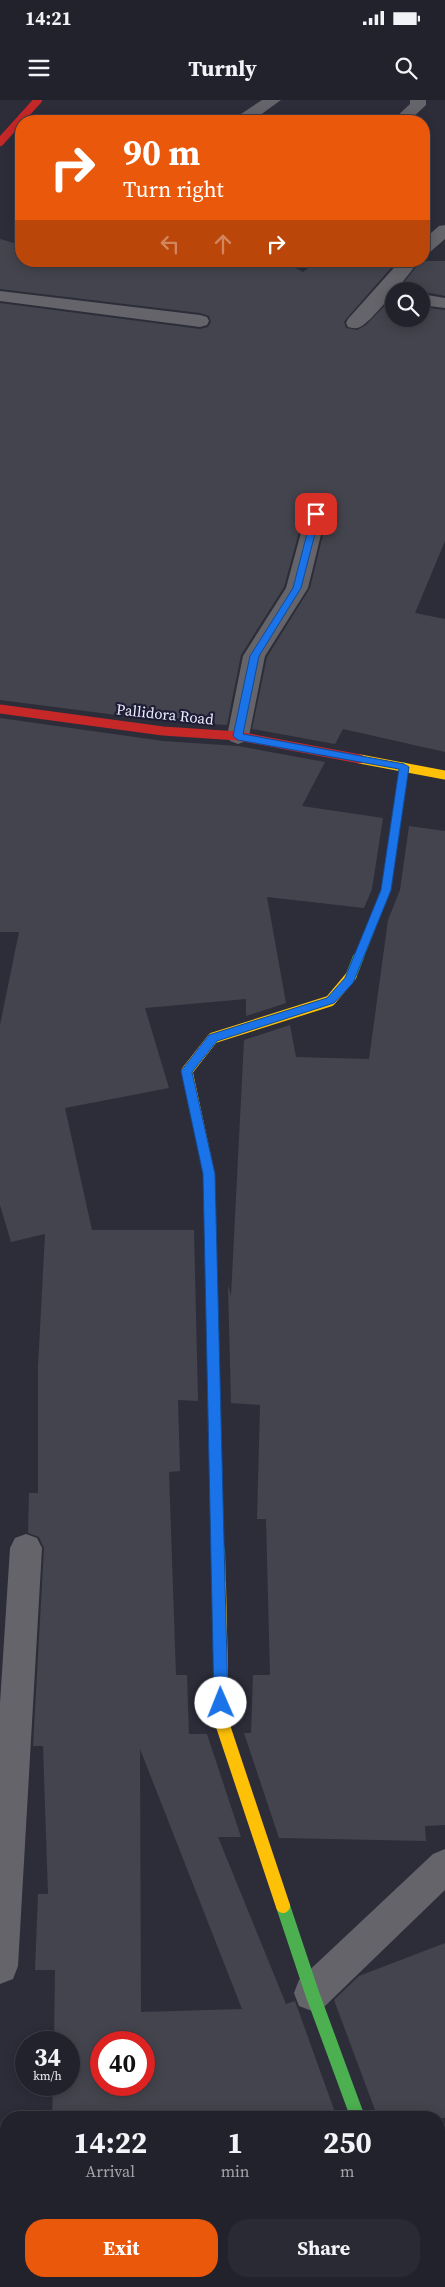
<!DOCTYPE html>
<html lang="en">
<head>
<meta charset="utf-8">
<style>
  :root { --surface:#22222c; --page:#2a2a34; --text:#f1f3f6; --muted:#a2a4a9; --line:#3f3f48; --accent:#ea580c }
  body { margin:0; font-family:"Source Serif 4",serif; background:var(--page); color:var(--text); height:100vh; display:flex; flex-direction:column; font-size:19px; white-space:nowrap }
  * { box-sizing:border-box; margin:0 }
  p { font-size:16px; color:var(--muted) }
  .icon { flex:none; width:28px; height:28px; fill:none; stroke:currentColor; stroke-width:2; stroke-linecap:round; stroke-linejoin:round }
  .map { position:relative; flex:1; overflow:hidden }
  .sheet { position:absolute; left:0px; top:2011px; width:445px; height:176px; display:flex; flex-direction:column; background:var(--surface); border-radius:20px 20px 0 0; box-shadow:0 2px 12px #0003,0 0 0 1px var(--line) }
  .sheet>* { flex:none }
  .top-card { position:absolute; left:15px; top:15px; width:415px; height:152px; border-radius:20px; box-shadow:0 2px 12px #0003,0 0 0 1px var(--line); background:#ea580c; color:#fff; overflow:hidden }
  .controls { position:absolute; left:385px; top:182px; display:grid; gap:10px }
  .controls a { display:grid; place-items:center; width:45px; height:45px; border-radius:50%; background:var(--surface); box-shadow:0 2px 12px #0003,0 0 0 1px var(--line); font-size:25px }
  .speed { position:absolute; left:15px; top:1931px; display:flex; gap:10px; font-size:25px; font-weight:700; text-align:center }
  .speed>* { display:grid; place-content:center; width:65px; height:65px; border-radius:50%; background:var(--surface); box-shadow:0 2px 12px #0003,0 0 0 1px var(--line); line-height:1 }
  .speed small { font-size:12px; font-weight:400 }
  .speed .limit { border:8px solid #d22; background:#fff; color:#111 }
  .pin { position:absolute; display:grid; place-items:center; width:42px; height:42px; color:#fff; margin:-21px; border-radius:10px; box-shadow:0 2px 8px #0006 }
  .me { position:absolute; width:55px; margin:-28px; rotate:359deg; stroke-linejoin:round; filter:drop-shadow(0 0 4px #0008) }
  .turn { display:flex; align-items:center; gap:18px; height:105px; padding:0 25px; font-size:22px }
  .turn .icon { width:65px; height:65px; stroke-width:2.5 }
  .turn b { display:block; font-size:35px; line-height:42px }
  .lanes { display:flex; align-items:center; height:48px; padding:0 25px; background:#0003; justify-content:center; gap:25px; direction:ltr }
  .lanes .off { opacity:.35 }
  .eta { display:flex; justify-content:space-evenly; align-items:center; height:85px; text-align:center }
  .eta b { font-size:30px; font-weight:700; line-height:35px }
  .button { display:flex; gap:10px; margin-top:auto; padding:10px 25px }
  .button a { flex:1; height:58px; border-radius:20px; background:var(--accent); color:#fff; font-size:20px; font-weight:700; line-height:58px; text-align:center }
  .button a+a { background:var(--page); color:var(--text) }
  .status { display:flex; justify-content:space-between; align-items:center; height:35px; padding:0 25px; background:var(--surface); direction:ltr }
  .status svg { height:14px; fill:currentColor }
  header { display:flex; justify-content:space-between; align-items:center; height:65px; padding:0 25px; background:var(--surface); font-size:22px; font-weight:700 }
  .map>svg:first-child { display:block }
</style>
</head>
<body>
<div class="status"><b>14:21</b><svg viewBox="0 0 49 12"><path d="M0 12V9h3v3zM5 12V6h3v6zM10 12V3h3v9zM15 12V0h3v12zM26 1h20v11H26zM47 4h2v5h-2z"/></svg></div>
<header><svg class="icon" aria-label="menu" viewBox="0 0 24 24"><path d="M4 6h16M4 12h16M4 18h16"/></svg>Turnly<svg class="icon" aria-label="search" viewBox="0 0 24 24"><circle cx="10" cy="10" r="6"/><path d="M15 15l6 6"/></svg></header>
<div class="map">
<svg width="445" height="2187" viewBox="0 0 445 2187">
  <rect width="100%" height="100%" fill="#2d2d3a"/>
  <path fill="#44444e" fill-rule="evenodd" d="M0 139 21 145V161H282L303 172 318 161H397L347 218 344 222 346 228 357 230 366 225 394 196V219H421V207L445 210V441L415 513 445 519V652L343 629 335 644 252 629 267 557 310 488 328 414 324 409 317 406 308 408 304 414 284 487 241 555 227 625 163 621 0 600V203L200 229 208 227 211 222 209 216 200 213 0 189Z
    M421 161H445V196L421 191H397Z
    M0 618 163 641 238 646 325 662 302 706 383 718 372 789 364 808 267 797 286 903 246 916V899L145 908 169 988 65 1008 92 1130H194L198 1301 178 1300 180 1371 169 1372 176 1575H187L189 1634H207L241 1737H218L286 1904 295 1901 337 2018H52L53 1985H69V1942H54L55 1870H35L38 1794H48L43 1646H33L44 1448 39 1437 28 1433 29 1393H38V1267L45 1134 11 1142 0 1105V925L19 832H0ZM140 1649 242 1909 141 1912ZM101 1942H144V1985H101Z
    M409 726 445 731V1725L425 1726 426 1741 279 1738 244 1633H251L253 1575H270L266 1419H257L260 1305 231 1303 228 1185 231 1196 244 940 290 925 296 957 369 959 388 820 400 790Z
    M445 1843V2018H378L334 1900 359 1876Z"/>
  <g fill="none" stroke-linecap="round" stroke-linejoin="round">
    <path fill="#64646a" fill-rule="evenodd" d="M262 0H281L252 21H233L235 18Z
      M410 0H426V5L409 21H392L410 4Z
      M445 125V139L430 152 424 153V139L439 126Z
      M400 161H419C410 173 371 223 360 227 356 229 352 228 348 227L346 223 348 219Z
      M0 191 200 215 207 217 209 221 207 225 200 227 0 201Z
      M421 194 445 198V208L421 205Z
      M316 408 323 410 326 414 308 488 265 556 249 636 246 641 238 644 230 641 227 636 243 556 286 488 306 414 309 410Z
      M26 1434 37 1438 42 1448 18 1866 13 1879 0 1884V1603L10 1448 15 1438Z
      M445 1749V1790L325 1906 312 1911 299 1906 294 1893 299 1880 433 1754Z
      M397 2181H435L437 2187H399Z"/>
    <path stroke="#4caf50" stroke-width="9" d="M358 860 386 790 404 667"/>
    <path stroke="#4caf50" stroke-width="11" d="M351 876 358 858
      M211 1158 218 1452"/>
    <path stroke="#4caf50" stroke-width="14" d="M218 1450 219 1484
      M283 1806 312 1893 358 2018"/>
    <path stroke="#ffc107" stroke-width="9" d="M360 659 445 675"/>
    <path stroke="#ffc107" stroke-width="11" d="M211 1158 209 1073 187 971 213 938 330 901 351 876"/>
    <path stroke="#ffc107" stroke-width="14" d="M219 1484 222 1623 283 1806"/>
    <path stroke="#c62828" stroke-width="8" d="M0 42 38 0"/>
    <path stroke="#c62828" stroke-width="9" d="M0 609 163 631 238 636 360 659"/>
  </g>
  <path fill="#1a73e8" stroke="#114b97" d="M316 412 320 414 301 488 259 556 243 634 404 664 409 667 391 790 353 883 334 903 217 941 192 972 215 1074 228 1603 226 1608 221 1610 216 1608 214 1603 203 1074 181 971 209 935 327 898 345 878 381 790 399 669 238 640 233 636 250 556 293 488 312 414Z"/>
  <g text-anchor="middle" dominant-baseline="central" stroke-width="4.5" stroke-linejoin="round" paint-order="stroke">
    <g font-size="15" fill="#edeeff" stroke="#1e1d35">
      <text transform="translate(165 614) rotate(6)">Pallidora Road</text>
    </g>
  </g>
</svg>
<div class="controls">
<a><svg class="icon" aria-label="search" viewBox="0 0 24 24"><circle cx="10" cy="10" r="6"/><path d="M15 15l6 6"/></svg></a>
</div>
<div class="speed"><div>34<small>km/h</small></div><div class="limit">40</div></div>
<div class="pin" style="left:316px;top:414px;background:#d93025"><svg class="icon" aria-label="arrive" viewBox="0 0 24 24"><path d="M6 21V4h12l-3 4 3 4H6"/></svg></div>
<svg class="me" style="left:221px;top:1603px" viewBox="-20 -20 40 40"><circle r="19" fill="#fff"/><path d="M0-13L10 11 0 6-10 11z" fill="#1a73e8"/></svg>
<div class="top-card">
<div class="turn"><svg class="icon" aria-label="right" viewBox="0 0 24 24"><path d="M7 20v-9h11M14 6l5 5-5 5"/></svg><div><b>90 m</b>Turn right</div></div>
<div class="lanes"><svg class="icon off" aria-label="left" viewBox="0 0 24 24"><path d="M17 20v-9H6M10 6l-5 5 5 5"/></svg><svg class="icon off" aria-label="ahead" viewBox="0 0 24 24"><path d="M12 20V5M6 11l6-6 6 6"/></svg><svg class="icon" aria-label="right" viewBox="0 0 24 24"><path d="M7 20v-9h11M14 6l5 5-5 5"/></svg></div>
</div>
<section class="sheet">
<div class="eta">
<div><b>14:22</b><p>Arrival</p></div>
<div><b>1</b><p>min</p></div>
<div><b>250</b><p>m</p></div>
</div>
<div class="button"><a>Exit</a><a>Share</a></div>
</section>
</div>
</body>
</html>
